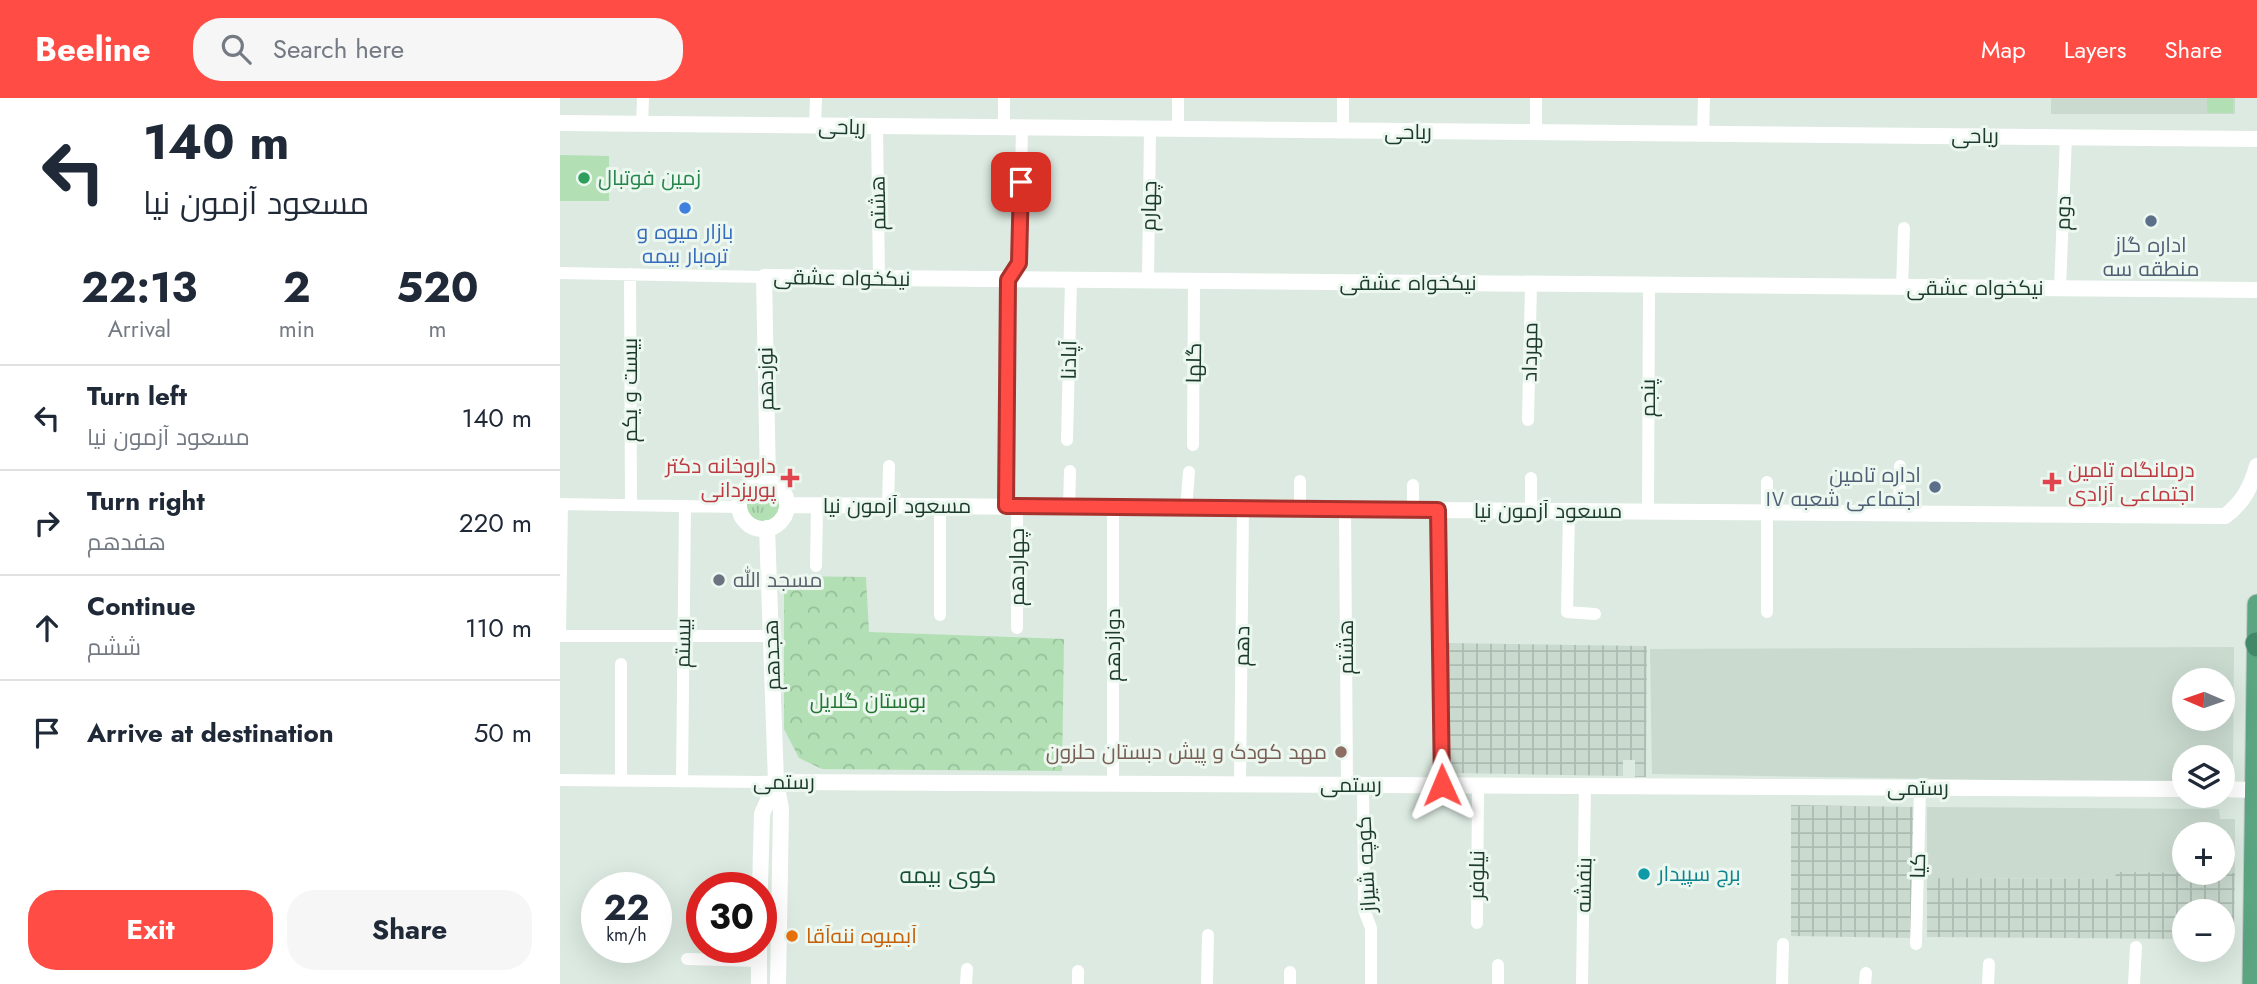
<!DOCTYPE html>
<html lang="en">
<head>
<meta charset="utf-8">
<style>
  :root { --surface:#fff; --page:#f6f6f7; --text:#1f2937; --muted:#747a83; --line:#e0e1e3; --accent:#ff4c45 }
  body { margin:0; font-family:Jost,Cairo,sans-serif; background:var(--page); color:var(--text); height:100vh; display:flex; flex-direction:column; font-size:26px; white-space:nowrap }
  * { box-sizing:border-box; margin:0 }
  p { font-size:23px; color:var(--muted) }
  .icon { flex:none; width:38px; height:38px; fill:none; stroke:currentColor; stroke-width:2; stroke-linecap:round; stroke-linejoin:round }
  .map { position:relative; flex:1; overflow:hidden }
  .drawer { display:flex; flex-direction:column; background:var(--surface); width:560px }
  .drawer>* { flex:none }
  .hud { background:#fff; color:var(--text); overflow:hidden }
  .needle { width:46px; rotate:272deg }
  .tools { position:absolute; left:1612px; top:570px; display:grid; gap:14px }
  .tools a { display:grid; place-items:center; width:63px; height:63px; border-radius:50%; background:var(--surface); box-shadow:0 7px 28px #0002; font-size:35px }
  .speed { position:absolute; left:21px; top:774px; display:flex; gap:14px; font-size:35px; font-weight:700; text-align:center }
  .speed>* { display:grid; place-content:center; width:91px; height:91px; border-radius:50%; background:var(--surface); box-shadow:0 7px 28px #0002; line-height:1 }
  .speed small { font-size:18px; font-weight:400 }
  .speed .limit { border:10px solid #d22; background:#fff; color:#111 }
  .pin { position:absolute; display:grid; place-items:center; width:60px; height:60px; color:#fff; margin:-30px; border-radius:14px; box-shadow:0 4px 10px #0006 }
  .me { position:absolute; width:77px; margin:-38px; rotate:359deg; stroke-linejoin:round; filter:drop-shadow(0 0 5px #0008) }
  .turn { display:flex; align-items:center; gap:24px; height:147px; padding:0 28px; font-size:32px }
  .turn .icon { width:91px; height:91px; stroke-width:2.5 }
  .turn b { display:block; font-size:49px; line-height:60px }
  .eta { display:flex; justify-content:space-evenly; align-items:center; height:119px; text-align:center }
  .eta b { font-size:42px; font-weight:700; line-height:49px }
  .action { display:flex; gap:14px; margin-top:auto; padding:14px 28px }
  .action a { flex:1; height:80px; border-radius:28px; background:var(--accent); color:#fff; font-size:28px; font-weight:700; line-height:80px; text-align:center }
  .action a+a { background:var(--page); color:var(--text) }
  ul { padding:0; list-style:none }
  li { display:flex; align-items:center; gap:21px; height:105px; padding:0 28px; border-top:2px solid var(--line) }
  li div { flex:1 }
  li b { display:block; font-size:26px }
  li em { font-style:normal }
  header { display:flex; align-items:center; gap:42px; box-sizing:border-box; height:98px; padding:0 35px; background:var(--accent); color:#fff }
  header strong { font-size:33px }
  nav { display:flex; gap:38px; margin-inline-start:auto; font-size:24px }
  .search { width:490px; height:63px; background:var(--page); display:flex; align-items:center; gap:18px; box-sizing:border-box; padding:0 24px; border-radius:28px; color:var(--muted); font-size:26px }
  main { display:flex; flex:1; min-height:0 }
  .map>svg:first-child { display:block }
</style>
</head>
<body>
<header>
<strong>Beeline</strong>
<div class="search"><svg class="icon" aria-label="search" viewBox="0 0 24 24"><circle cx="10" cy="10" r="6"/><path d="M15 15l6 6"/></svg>Search here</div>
<nav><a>Map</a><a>Layers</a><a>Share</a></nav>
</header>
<main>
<section class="drawer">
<div class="hud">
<div class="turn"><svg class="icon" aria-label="left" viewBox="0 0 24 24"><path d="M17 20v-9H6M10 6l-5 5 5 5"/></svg><div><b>140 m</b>مسعود آزمون نیا</div></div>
</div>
<div class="eta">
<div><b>22:13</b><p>Arrival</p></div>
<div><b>2</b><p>min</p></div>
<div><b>520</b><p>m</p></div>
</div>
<ul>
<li><svg class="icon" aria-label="left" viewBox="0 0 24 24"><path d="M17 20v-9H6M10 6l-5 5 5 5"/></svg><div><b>Turn left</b><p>مسعود آزمون نیا</p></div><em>140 m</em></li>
<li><svg class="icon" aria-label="right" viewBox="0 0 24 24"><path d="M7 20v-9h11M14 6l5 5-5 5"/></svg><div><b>Turn right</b><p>هفدهم</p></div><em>220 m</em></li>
<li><svg class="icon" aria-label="ahead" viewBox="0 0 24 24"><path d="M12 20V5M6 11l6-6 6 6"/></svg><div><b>Continue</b><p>ششم</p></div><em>110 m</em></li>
<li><svg class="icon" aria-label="arrive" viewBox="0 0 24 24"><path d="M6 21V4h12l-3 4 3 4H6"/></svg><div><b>Arrive at destination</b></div><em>50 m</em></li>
</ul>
<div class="action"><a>Exit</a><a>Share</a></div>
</section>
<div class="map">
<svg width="1697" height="886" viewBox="0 0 1697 886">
  <defs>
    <pattern id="industrial-grid" width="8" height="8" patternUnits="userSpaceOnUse" patternTransform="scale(1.75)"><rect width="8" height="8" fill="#cadacf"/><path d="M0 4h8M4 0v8" fill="none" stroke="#adbcb2"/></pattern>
    <pattern id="grass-tufts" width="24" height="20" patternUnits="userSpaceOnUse" patternTransform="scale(1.75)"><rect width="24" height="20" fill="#b2dfb4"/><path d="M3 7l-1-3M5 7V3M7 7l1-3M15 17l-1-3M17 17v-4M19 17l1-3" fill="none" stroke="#98c09b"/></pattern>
    <pattern id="park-crowns" width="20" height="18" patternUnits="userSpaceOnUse" patternTransform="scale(1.75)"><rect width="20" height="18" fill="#b2dfb4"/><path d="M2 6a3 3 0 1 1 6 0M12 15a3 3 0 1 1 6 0" fill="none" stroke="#98c09b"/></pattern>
  </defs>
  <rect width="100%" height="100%" fill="#dceae1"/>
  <path fill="#cadacf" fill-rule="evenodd" d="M1491 0H1675V16H1491Z
    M1674 549 1673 673 1663 684 1662 660H1624V685L1092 676 1090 551ZM1624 583H1662V621H1624Z
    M1367 709 1659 711 1660 721H1675V775H1663L1662 737H1624V775L1556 774V781L1367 780Z"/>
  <path fill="url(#industrial-grid)" d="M888 545 1087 548 1086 679H1075V662H1063V678L894 675 889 670Z
    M1231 707 1354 709 1353 840 1231 838Z
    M1556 774 1675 775 1674 841H1663L1662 814H1624V841L1367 839V780L1555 781Z"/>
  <path fill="url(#grass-tufts)" d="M186 406a17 17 0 1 1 34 0a17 17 0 1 1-34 0Z"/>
  <path fill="url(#park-crowns)" d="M224 478 306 479 309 534 504 541 502 673 262 671 239 660 224 631Z"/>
  <path fill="#b2dfb4" d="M1647 0H1673V15H1647Z
    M0 57 49 58V103H0Z"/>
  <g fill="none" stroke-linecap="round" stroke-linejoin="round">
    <g stroke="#bfc8c4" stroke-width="21">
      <path id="primary" d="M1692 886 1697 506"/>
    </g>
    <g stroke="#bfc8c4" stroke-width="23">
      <path id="trunk" d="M1696 545 1697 548"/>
    </g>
    <path stroke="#fff" stroke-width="12" d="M444 0V30
      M618 0V32
      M82 26 83 0
      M255 28 256 0
      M317 29 319 181
      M783 33V0
      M976 35V0
      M1143 36 1144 0
      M0 175 204 179
      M70 176 71 407
      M588 183 590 32
      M1342 190 1344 130
      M1500 191 1506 38
      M968 322 971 186
      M507 342 511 183
      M633 347 634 184
      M971 380V413
      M740 383V411
      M853 387V412
      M0 406 179 409
      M328 408 329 368
      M380 408V517
      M446 408 448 182 459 165 462 31
      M509 409 510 373
      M553 409V686
      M626 410 629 374
      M785 411 787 687
      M878 412 882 687
      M1009 413 1007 514 1035 516
      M1088 413 1089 187
      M1339 416 1340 368
      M256 468 257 407
      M1207 514V384
      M457 530V409
      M0 535 2 406
      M0 538H211
      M0 682 216 684
      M61 683V566
      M122 683 125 408
      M680 686 683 410
      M803 687 804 812 811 830V886
      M917 825 918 688
      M1356 846 1360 690
      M127 861 199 863
      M406 886 407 871
      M518 886V873
      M647 886 648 837
      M730 886V874
      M938 886V867
      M1022 886 1025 688
      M1222 886 1223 846
      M1305 886 1306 875
      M1428 886 1429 866
      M1574 886 1576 849"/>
    <path stroke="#fff" stroke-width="16" d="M0 25 1697 41
      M208 383 204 179 1697 192
      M179 407a24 24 0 1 1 48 0a24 24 0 1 1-48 0Z
      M227 407 1665 418C1683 405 1691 389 1697 368
      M207 430 216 684 221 711 218 886
      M216 684 1624 691
      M1662 691 1693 692
      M200 789 202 716 216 684
      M199 886V849"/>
    <use href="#primary" stroke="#5ba583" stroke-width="19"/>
    <use href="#trunk" stroke="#408868" stroke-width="21"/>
  </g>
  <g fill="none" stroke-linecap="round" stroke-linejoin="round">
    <g stroke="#a6312d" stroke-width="18">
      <path id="route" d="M461 84 459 165 448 182 446 408 878 412 882 687"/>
    </g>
    <use href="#route" stroke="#ff4c45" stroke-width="12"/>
  </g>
  <circle fill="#2e9e5b" stroke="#ecf7ef" stroke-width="2.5" cx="24" cy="80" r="7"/>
  <circle fill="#3f7fe0" stroke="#ecf7ef" stroke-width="2.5" cx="125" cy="110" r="7"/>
  <g fill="#5c6f8a" stroke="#ecf7ef" stroke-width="2.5">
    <circle cx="1591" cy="123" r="7"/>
    <circle cx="1375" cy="389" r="7"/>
  </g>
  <g fill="#e0444e" stroke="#ecf7ef" stroke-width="2.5">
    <path d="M226.5 369.5h7v7h7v7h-7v7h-7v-7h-7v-7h7z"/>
    <path d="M1488.5 373.5h7v7h7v7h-7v7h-7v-7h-7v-7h7z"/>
  </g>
  <circle fill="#6b7280" stroke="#ecf7ef" stroke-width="2.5" cx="159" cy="482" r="7"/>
  <circle fill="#8d6e63" stroke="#ecf7ef" stroke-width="2.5" cx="781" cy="654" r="7"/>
  <circle fill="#0f9aa8" stroke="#ecf7ef" stroke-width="2.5" cx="1084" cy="776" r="7"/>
  <circle fill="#e8710a" stroke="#ecf7ef" stroke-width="2.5" cx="232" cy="838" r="7"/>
  <g text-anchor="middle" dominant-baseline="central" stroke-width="6" stroke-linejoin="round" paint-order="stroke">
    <g font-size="21" fill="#1c3b2c" stroke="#ecf7ef">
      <text transform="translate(282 29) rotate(1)">ریاحی</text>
      <text x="848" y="34">ریاحی</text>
      <text x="1415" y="38">ریاحی</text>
      <text transform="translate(318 105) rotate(-91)">هشتم</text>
      <text transform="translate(589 108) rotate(-89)">چهارم</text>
      <text transform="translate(1503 115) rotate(-88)">دوم</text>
      <text transform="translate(282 180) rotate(1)">نیکخواه عشقی</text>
      <text x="848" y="185">نیکخواه عشقی</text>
      <text x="1415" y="190">نیکخواه عشقی</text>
      <text transform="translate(970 254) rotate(-89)">مهرداد</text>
      <text transform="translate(509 262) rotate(-89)">آپادنا</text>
      <text transform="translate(634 265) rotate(-89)">گلها</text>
      <text transform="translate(206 281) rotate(-91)">نوزدهم</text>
      <text transform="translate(70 292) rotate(-90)">بیست و یکم</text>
      <text transform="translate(1088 300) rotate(-90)">پنجم</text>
      <text x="337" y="408">مسعود آزمون نیا</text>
      <text x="988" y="413">مسعود آزمون نیا</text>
      <text transform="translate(457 469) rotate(-90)">چهاردهم</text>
      <text transform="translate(123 545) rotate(-89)">بیستم</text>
      <text transform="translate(553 547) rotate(-90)">دوازدهم</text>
      <text transform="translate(682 548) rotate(-89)">دهم</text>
      <text transform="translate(786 549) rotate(-90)">هشتم</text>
      <text transform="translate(212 557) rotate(-92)">هجدهم</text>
      <text x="224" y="684">رستمی</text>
      <text x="791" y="687">رستمی</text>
      <text x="1358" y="690">رستمی</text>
      <text transform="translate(806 766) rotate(-93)">کوچه شیراز</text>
      <text transform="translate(1358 768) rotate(-89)">کیا</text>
      <text transform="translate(917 777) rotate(-89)">نیلوفر</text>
      <text transform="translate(1024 787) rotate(-89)">بنفشه</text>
    </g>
    <g font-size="21" fill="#27864d" stroke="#ecf7ef" text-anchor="start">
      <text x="38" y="80">زمین فوتبال</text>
    </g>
    <g font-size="21" fill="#366cbe" stroke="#ecf7ef">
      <text x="125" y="134">بازار میوه و<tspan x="125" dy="24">تره‌بار بیمه</tspan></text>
    </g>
    <g font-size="21" fill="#4e5e75" stroke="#ecf7ef">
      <text x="1591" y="147">اداره گاز<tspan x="1591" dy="24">منطقه سه</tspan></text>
      <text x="1361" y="377" text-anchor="end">اداره تامین<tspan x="1361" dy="24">اجتماعی شعبه ۱۷</tspan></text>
    </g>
    <g font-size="21" fill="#be3a42" stroke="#ecf7ef" text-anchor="end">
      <text x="216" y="368">داروخانه دکتر<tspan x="216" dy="24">پوریزدانی</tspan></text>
      <text x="1508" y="372" text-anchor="start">درمانگاه تامین<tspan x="1508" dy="24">اجتماعی آزادی</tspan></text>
    </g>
    <g font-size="21" fill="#5b616d" stroke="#ecf7ef" text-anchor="start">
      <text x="173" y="482">مسجد الله</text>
    </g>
    <g font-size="21" fill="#237532" stroke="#ecf7ef">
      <text x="308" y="603">بوستان گلایل</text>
    </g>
    <g font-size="21" fill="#785e54" stroke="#ecf7ef" text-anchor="end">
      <text x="767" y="654">مهد کودک و پیش دبستان حلزون</text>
    </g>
    <g font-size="21" fill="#0d838f" stroke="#ecf7ef" text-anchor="start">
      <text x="1098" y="776">برج سپیدار</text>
    </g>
    <g font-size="21" fill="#c56008" stroke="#ecf7ef" text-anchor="start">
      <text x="246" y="838">آبمیوه ننه‌آقا</text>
    </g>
    <g font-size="23" fill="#174e35" stroke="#ecf7ef">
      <text x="388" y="777">کوی بیمه</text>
    </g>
  </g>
</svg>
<div class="tools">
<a><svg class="needle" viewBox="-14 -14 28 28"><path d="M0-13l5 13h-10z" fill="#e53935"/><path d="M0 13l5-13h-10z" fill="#747a83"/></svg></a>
<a><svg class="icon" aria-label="layers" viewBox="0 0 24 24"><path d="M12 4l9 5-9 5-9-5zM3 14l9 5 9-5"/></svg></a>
<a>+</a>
<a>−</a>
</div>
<div class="speed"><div>22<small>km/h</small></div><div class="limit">30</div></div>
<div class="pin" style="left:461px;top:84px;background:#d93025"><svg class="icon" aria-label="arrive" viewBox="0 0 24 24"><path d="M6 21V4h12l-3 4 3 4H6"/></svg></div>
<svg class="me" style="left:882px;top:687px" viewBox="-20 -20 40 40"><path d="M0-17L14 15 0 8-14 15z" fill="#ff4c45" stroke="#fff" stroke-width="4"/></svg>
</div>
</main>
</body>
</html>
